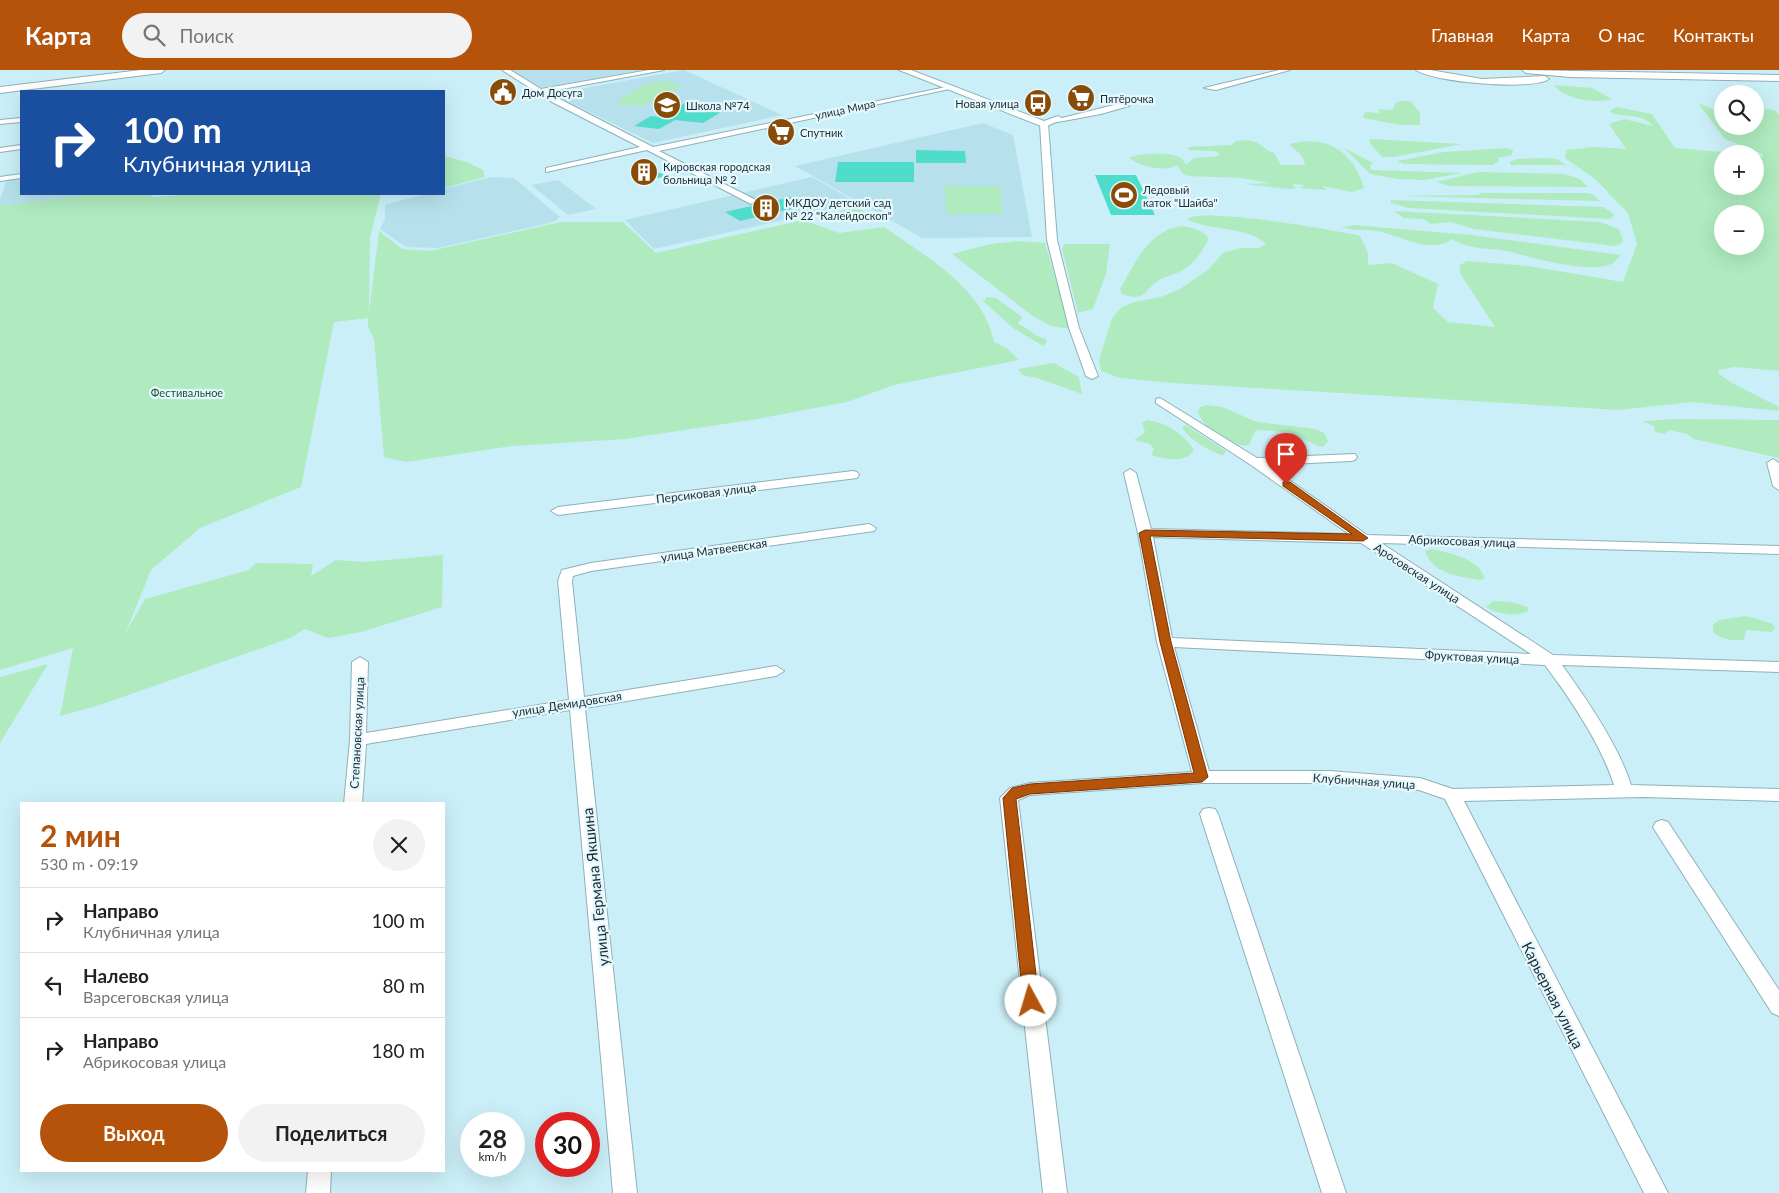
<!DOCTYPE html>
<html lang="ru">
<head>
<meta charset="utf-8">
<style>
  :root { --surface:#fff; --page:#f2f2f2; --text:#222; --muted:#767676; --line:#e0e0e0; --accent:#b45309 }
  body { margin:0; font-family:Lato,sans-serif; background:var(--page); color:var(--text); height:100vh; display:flex; flex-direction:column; font-size:19px; white-space:nowrap }
  * { box-sizing:border-box; margin:0 }
  p { font-size:16px; color:var(--muted) }
  .icon { flex:none; width:28px; height:28px; fill:none; stroke:currentColor; stroke-width:2; stroke-linecap:round; stroke-linejoin:round }
  .map { position:relative; flex:1; overflow:hidden }
  .side { position:absolute; left:20px; top:732px; width:425px; height:370px; display:flex; flex-direction:column; background:var(--surface); border-radius:0px; box-shadow:0 5px 20px #0002 }
  .side>* { flex:none }
  .hud { position:absolute; left:20px; top:20px; width:425px; height:105px; border-radius:0px; box-shadow:0 5px 20px #0002; background:#1a4fa0; color:#fff; overflow:hidden }
  .buttons { position:absolute; left:1714px; top:15px; display:grid; gap:10px }
  .buttons a { display:grid; place-items:center; width:50px; height:50px; border-radius:50%; background:var(--surface); box-shadow:0 5px 20px #0002; font-size:25px }
  .speed { position:absolute; left:460px; top:1042px; display:flex; gap:10px; font-size:25px; font-weight:700; text-align:center }
  .speed>* { display:grid; place-content:center; width:65px; height:65px; border-radius:50%; background:var(--surface); box-shadow:0 5px 20px #0002; line-height:1 }
  .speed small { font-size:12px; font-weight:400 }
  .speed .limit { border:8px solid #d22; background:#fff; color:#111 }
  .pin { position:absolute; display:grid; place-items:center; width:42px; height:42px; color:#fff; margin:-51px -21px; border-radius:50% 50% 50% 0; rotate:-45deg; box-shadow:0 0 5px #0007 }
  .pin .icon { rotate:45deg }
  .me { position:absolute; width:55px; margin:-28px; rotate:354deg; stroke-linejoin:round; filter:drop-shadow(0 0 4px #0008) }
  .turn { display:flex; align-items:center; gap:18px; height:105px; padding:0 20px; font-size:22px }
  .turn .icon { width:65px; height:65px; stroke-width:2.5 }
  .turn b { display:block; font-size:35px; line-height:42px }
  .round { display:grid; place-items:center; flex:none; width:52px; height:52px; border-radius:26px; background:var(--page) }
  .overview { display:flex; align-items:center; justify-content:space-between; height:85px; padding:0 20px }
  h1 { font-size:30px; font-weight:700; line-height:38px; color:var(--accent) }
  .cta { display:flex; gap:10px; margin-top:auto; padding:10px 20px }
  .cta a { flex:1; height:58px; border-radius:30px; background:var(--accent); color:#fff; font-size:20px; font-weight:700; line-height:58px; text-align:center }
  .cta a+a { background:var(--page); color:var(--text) }
  ul { padding:0; list-style:none }
  li { display:flex; align-items:center; gap:15px; height:65px; padding:0 20px; border-top:1px solid var(--line) }
  li div { flex:1 }
  li b { display:block; font-size:19px }
  li em { font-style:normal }
  header { display:flex; align-items:center; gap:30px; box-sizing:border-box; height:70px; padding:0 25px; background:var(--accent); color:#fff }
  header strong { font-size:24px }
  nav { display:flex; gap:28px; margin-inline-start:auto; font-size:18px }
  .search { width:350px; height:45px; background:var(--page); display:flex; align-items:center; gap:12px; box-sizing:border-box; padding:0 18px; border-radius:28px; color:var(--muted); font-size:19px }
  .map>svg:first-child { display:block }
</style>
</head>
<body>
<header>
<strong>Карта</strong>
<div class="search"><svg class="icon" aria-label="search" viewBox="0 0 24 24"><circle cx="10" cy="10" r="6"/><path d="M15 15l6 6"/></svg>Поиск</div>
<nav><a>Главная</a><a>Карта</a><a>О нас</a><a>Контакты</a></nav>
</header>
<div class="map">
<svg width="1779" height="1123" viewBox="0 0 1779 1123">
  <rect width="100%" height="100%" fill="#cbeff8"/>
  <path fill="#b6e1ec" d="M509 0H642L541 18Z
    M684 0 782 45 653 73 552 24Z
    M983 53 1013 65 1032 167 922 168 795 96Z
    M21 106V124H96L0 136V129L7 108Z
    M491 107 513 108 519 112 560 147 555 151 541 155 438 178 406 177 380 159 385 148V135L425 124H444V119Z
    M812 107 858 133 654 179 625 150Z
    M558 110 596 139 568 145 531 115Z"/>
  <path fill="#afebbf" fill-rule="evenodd" d="M668 11 680 16C667 28 633 45 617 31L646 14Z
    M1554 15 1592 18 1612 29C1594 34 1564 29 1554 15Z
    M1401 31H1411L1420 43V55H1400L1363 48 1365 42 1380 43 1378 39 1393 40 1395 33Z
    M1698 33 1722 43V56H1755V37L1774 40 1779 45V301L1734 297 1719 300 1718 303 1732 313 1779 337 1778 341 1692 332 1619 340 1173 313 1120 308 1101 301 1099 290 1112 248 1122 237 1134 232 1161 227 1180 219 1208 200 1223 183 1241 178H1259L1266 174C1246 155 1210 162 1187 149 1201 137 1335 160 1360 166L1368 183V195L1392 193 1438 214 1433 238 1448 252 1495 257 1460 203V195L1467 191 1528 196 1623 212 1637 174 1628 143 1595 109 1565 88 1566 80 1594 77 1626 79 1609 54 1624 49 1653 56C1644 44 1625 47 1611 43V40L1617 37 1652 44 1675 78 1746 84H1722V116H1755V85L1762 87 1763 84 1725 69ZM1722 144H1755V176H1722Z
    M1370 69 1462 74 1394 87H1382L1370 73Z
    M1247 70C1262 72 1262 79 1274 83L1281 95H1305C1303 81 1293 81 1290 74 1328 64 1354 83 1364 118L1352 122 1322 116 1327 120 1300 118 1305 115 1292 114 1296 118 1290 119 1252 115 1246 114 1271 113 1241 108 1188 106 1183 104 1177 95C1165 103 1139 96 1129 88 1136 83 1171 82 1179 87 1184 89 1184 92 1186 95L1194 88 1218 86 1219 83 1214 81 1189 80 1188 77 1231 75 1237 71Z
    M1344 78 1373 93 1370 96 1372 100 1462 103 1425 110 1398 109 1370 104Z
    M1507 78 1513 80 1512 85 1498 88 1499 91 1492 95 1404 94 1397 91 1444 82Z
    M444 86 467 92 483 100 485 107 444 118Z
    M1543 88 1557 89 1566 95H1510V92L1517 89Z
    M1478 102 1565 104 1580 109 1588 117 1450 116 1436 112Z
    M945 116H1000L1003 144H946Z
    M1481 123H1586L1592 124 1600 131 1397 126 1478 125Z
    M96 124H152V127L200 124H381L370 168 369 243 379 161 402 179 430 181 561 152H623L656 183 803 150 839 163 884 157C926 187 983 217 994 272L1008 279 1019 290 894 315 847 332 757 349 625 369 512 376 406 392 384 387 374 269 368 257V248L334 252 301 417 200 458 151 500 125 564 145 529 249 500 256 493 313 494 311 506 336 490 364 492 443 485 442 537 361 562 328 568 305 559 290 568 100 635 60 646 73 578 0 600V136Z
    M1391 130 1603 137 1613 143V147L1611 149 1408 138 1391 133Z
    M855 137 871 146 872 150C859 153 834 155 823 146Z
    M1394 141 1600 152 1619 159 1623 170 1621 174 1615 176 1474 159 1451 152 1431 154 1423 149 1404 148Z
    M1354 155 1471 165 1621 185C1619 187 1616 191 1613 193 1593 205 1533 188 1511 182 1491 177 1471 181 1452 169 1431 185 1401 166 1378 161 1366 159 1356 162 1343 157Z
    M1181 156C1192 157 1203 160 1209 169 1200 184 1194 196 1177 203 1172 205 1164 207 1159 210 1144 220 1145 233 1122 224L1120 219C1136 192 1147 162 1181 156Z
    M1017 171 1045 173 1070 259 1051 256 1034 247 952 184 991 174Z
    M1065 174H1110L1106 204 1093 239 1078 243 1062 178Z
    M987 227 996 228 1022 247 1018 254C1031 259 1031 265 1046 269L1047 272 1043 276 1013 258 983 231Z
    M1054 293 1079 307 1082 324 1037 308 1022 305 1018 299Z
    M1207 335 1222 337 1257 352 1316 359 1324 363 1328 371 1323 377 1318 376 1288 362 1259 360 1255 361 1249 375C1230 378 1206 360 1198 343L1200 337Z
    M1678 349 1779 350V388L1694 369 1687 364 1669 360 1665 364 1655 362 1654 356 1642 351Z
    M1147 350C1168 353 1182 363 1194 380 1186 394 1164 389 1151 385L1154 379 1150 374 1134 370 1145 362 1142 353Z
    M1186 355 1226 381 1224 385C1212 384 1186 367 1182 357Z
    M1431 479C1451 483 1477 488 1485 508L1481 510C1461 507 1433 505 1425 481Z
    M1493 531 1512 532 1527 537 1529 540C1518 548 1497 544 1486 537Z
    M1746 546 1771 553 1775 557 1772 562 1746 560 1744 570C1732 571 1723 570 1713 562V555L1719 550Z
    M48 594 0 673V607Z"/>
  <path fill="#50dccb" d="M685 33 728 38 703 53 675 50 659 59 634 56 651 46 659 47Z
    M916 80 965 81 966 93H916Z
    M838 92H914V112H835Z
    M649 98 667 106 650 110 633 102Z
    M1095 105H1136L1155 145H1111Z
    M791 127 806 135 740 151 725 142Z"/>
  <g fill="none" stroke-linecap="round" stroke-linejoin="round">
    <g stroke="#8eb0b8" stroke-width="2">
      <path id="minor" d="M502 0H510L541 19 649 0H664L546 22 653 77 951 16 954 18 659 81 754 129 755 131 751 134 647 80 546 102V98L640 77 552 32Z
        M1279 0H1290L1216 20 1204 18Z
        M1126 32 1129 36 1101 44 1058 52 1054 50Z
        M21 48V52L0 54V50Z
        M1044 52 1048 54 1057 170 1079 258 1098 306 1092 309 1086 306 1069 258 1047 170 1040 54Z
        M21 75V79L0 82V78Z
        M21 104V108L0 111V107Z
        M1160 328 1257 388 1355 384 1357 387 1355 390 1351 391 1268 395 1367 465 1779 476V484L1381 473 1553 585 1779 592V602L1562 595C1586 628 1619 676 1631 715L1779 719V731L1643 727 1464 731 1668 1123H1644L1445 729 1419 720 1329 713H1202L1030 725 1018 730 1067 1123H1043L1000 728 1010 718 1030 713 1192 702 1157 572 1138 463 1124 403 1130 399 1136 403 1151 459 1349 464 1251 395 1156 333V329ZM1153 467 1361 473 1531 584 1172 568ZM1174 577 1545 595C1571 630 1601 674 1614 715L1453 719 1420 708 1329 701H1209Z
        M1773 389 1779 393V420L1773 416 1767 393Z
        M853 401 857 402 859 405 857 408 558 445 551 441 558 437Z
        M869 454 876 458 874 461 591 501 573 506 572 511 584 627 776 596 784 601 776 606 585 638 637 1123H613L570 640 366 674 362 734H344L350 670 352 592 360 587 368 592 366 663 569 630 558 511 562 500 591 493Z
        M1209 738 1215 739 1218 744 1346 1123H1322L1200 744 1203 739Z
        M1662 750 1668 752 1779 920V946L1772 943 1656 762 1653 757 1656 752Z
        M308 1101H331L330 1123H306Z"/>
    </g>
    <g stroke="#8eb0b8" stroke-width="2">
      <path id="tertiary" d="M141 0H165L161 3 0 23V17Z
        M899 0H911L1044 51 1058 46 1063 49 1047 56H1041Z
        M1416 0H1430L1482 9 1545 6 1549 9C1533 21 1432 12 1416 0Z
        M1522 0 1779 5V11L1570 7 1526 3Z"/>
    </g>
    <use href="#minor" fill="#fff" fill-rule="evenodd"/>
    <use href="#tertiary" fill="#fff" fill-rule="evenodd"/>
  </g>
  <path fill="#b45309" stroke="#753606" d="M1283 412H1290L1368 468 1363 471 1150 466 1171 572 1208 707 1202 712 1030 724 1016 729 1039 931 1036 935 1031 937 1026 935 1023 931 1003 728 1012 718 1030 714 1194 703 1160 572 1139 463 1145 460 1352 464 1283 416Z"/>
  <defs>
    <g id="civic-disc" transform="scale(1.4375)"><circle r="9.5" fill="#884c08" stroke="#e4f9ff"/><path d="M-.6-6.5H3V-4.5H.6V-3L4-1V1h2V6H-6V1h2V-1L-.6-3ZM-1.2 2.5V6h2.4V2.5Z" fill="#fff"/></g>
    <g id="supermarket-disc" transform="scale(1.4375)"><circle r="9.5" fill="#884c08" stroke="#e4f9ff"/><path d="M-6-5.5h2.5l.6 2H6L4.5 2H-2.5L-4.4-4H-6ZM-1.5 3.2a1.3 1.3 0 1 0 .1 0ZM3 3.2a1.3 1.3 0 1 0 .1 0Z" fill="#fff"/></g>
    <g id="bus-disc" transform="scale(1.4375)"><circle r="9.5" fill="#884c08" stroke="#e4f9ff"/><path d="M-5-6H5V4H4V6H2V4H-2V6H-4V4H-5ZM-3.5-4V0h7V-4ZM-3.5 1.2v1.5H-2V1.2ZM2 1.2v1.5H3.5V1.2Z" fill="#fff"/></g>
    <g id="school-disc" transform="scale(1.4375)"><circle r="9.5" fill="#884c08" stroke="#e4f9ff"/><path d="M0-5L7-2L0 1L-7-2ZM-4 1L0 2.5L4 1V4Q0 6-4 4Z" fill="#fff"/></g>
    <g id="building-disc" transform="scale(1.4375)"><circle r="9.5" fill="#884c08" stroke="#e4f9ff"/><path d="M-4-6H4V6H1V3H-1V6H-4ZM-2.5-4.3h1.7v1.8h-1.7ZM.8-4.3h1.7v1.8H.8ZM-2.5-1h1.7V.8h-1.7ZM.8-1h1.7V.8H.8Z" fill="#fff"/></g>
    <g id="stadium-disc" transform="scale(1.4375)"><circle r="9.5" fill="#884c08" stroke="#e4f9ff"/><path d="M0-5a6.5 5 0 1 0 0 10a6.5 5 0 1 0 0-10ZM-3.5-1.8h7v3.6h-7Z" fill="#fff"/></g>
  </defs>
  <g fill-rule="evenodd">
    <use href="#civic-disc" x="503" y="22"/>
    <use href="#supermarket-disc" x="1081" y="28"/>
    <use href="#bus-disc" x="1038" y="33"/>
    <use href="#school-disc" x="667" y="35"/>
    <use href="#supermarket-disc" x="781" y="62"/>
    <use href="#building-disc" x="644" y="102"/>
    <use href="#stadium-disc" x="1124" y="125"/>
    <use href="#building-disc" x="766" y="138"/>
  </g>
  <g text-anchor="middle" dominant-baseline="central" stroke-width="4.5" stroke-linejoin="round" paint-order="stroke">
    <g font-size="11" fill="#1f2c2f" stroke="#e4f9ff" text-anchor="start">
      <text x="522" y="22">Дом Досуга</text>
      <text x="1100" y="28">Пятёрочка</text>
      <text x="1019" y="33" text-anchor="end">Новая улица</text>
      <text x="686" y="35">Школа №74</text>
      <text x="800" y="62">Спутник</text>
      <text x="663" y="96">Кировская городская<tspan x="663" dy="13">больница № 2</tspan></text>
      <text x="1143" y="119">Ледовый<tspan x="1143" dy="13">каток "Шайба"</tspan></text>
      <text x="785" y="132">МКДОУ детский сад<tspan x="785" dy="13">№ 22 "Калейдоскоп"</tspan></text>
    </g>
    <g font-size="11" fill="#1f2c2f" stroke="#e4f9ff">
      <text transform="translate(845 39) rotate(-12)">улица Мира</text>
    </g>
    <g font-size="11" fill="#165630" stroke="#e4f9ff">
      <text x="187" y="322">Фестивальное</text>
    </g>
    <g font-size="12" fill="#1f2c2f" stroke="#e4f9ff">
      <text transform="translate(706 423) rotate(-7)">Персиковая улица</text>
      <text transform="translate(1462 471) rotate(2)">Абрикосовая улица</text>
      <text transform="translate(714 480) rotate(-8)">улица Матвеевская</text>
      <text transform="translate(1417 503) rotate(33)">Аросовская улица</text>
      <text transform="translate(1472 587) rotate(3)">Фруктовая улица</text>
      <text transform="translate(567 634) rotate(-9)">улица Демидовская</text>
      <text transform="translate(357 663) rotate(-87)">Степановская улица</text>
      <text transform="translate(1364 711) rotate(4)">Клубничная улица</text>
    </g>
    <g font-size="15" fill="#1f2c2f" stroke="#e4f9ff">
      <text transform="translate(595 817) rotate(-96)">улица Германа Якшина</text>
      <text transform="translate(1553 925) rotate(63)">Карьерная улица</text>
    </g>
  </g>
</svg>
<div class="buttons">
<a><svg class="icon" aria-label="search" viewBox="0 0 24 24"><circle cx="10" cy="10" r="6"/><path d="M15 15l6 6"/></svg></a>
<a>+</a>
<a>−</a>
</div>
<div class="speed"><div>28<small>km/h</small></div><div class="limit">30</div></div>
<div class="pin" style="left:1286px;top:414px;background:#d93025"><svg class="icon" aria-label="arrive" viewBox="0 0 24 24"><path d="M6 21V4h12l-3 4 3 4H6"/></svg></div>
<svg class="me" style="left:1031px;top:931px" viewBox="-20 -20 40 40"><circle r="19" fill="#fff"/><path d="M0-13L10 11 0 6-10 11z" fill="#b45309"/></svg>
<div class="hud">
<div class="turn"><svg class="icon" aria-label="right" viewBox="0 0 24 24"><path d="M7 20v-9h11M14 6l5 5-5 5"/></svg><div><b>100 m</b>Клубничная улица</div></div>
</div>
<section class="side">
<div class="overview"><div><h1>2 мин</h1><p>530 m · 09:19</p></div><a class="round"><svg class="icon" aria-label="close" viewBox="0 0 24 24"><path d="M6 6l12 12M18 6L6 18"/></svg></a></div>
<ul>
<li><svg class="icon" aria-label="right" viewBox="0 0 24 24"><path d="M7 20v-9h11M14 6l5 5-5 5"/></svg><div><b>Направо</b><p>Клубничная улица</p></div><em>100 m</em></li>
<li><svg class="icon" aria-label="left" viewBox="0 0 24 24"><path d="M17 20v-9H6M10 6l-5 5 5 5"/></svg><div><b>Налево</b><p>Варсеговская улица</p></div><em>80 m</em></li>
<li><svg class="icon" aria-label="right" viewBox="0 0 24 24"><path d="M7 20v-9h11M14 6l5 5-5 5"/></svg><div><b>Направо</b><p>Абрикосовая улица</p></div><em>180 m</em></li>
</ul>
<div class="cta"><a>Выход</a><a>Поделиться</a></div>
</section>
</div>
</body>
</html>
